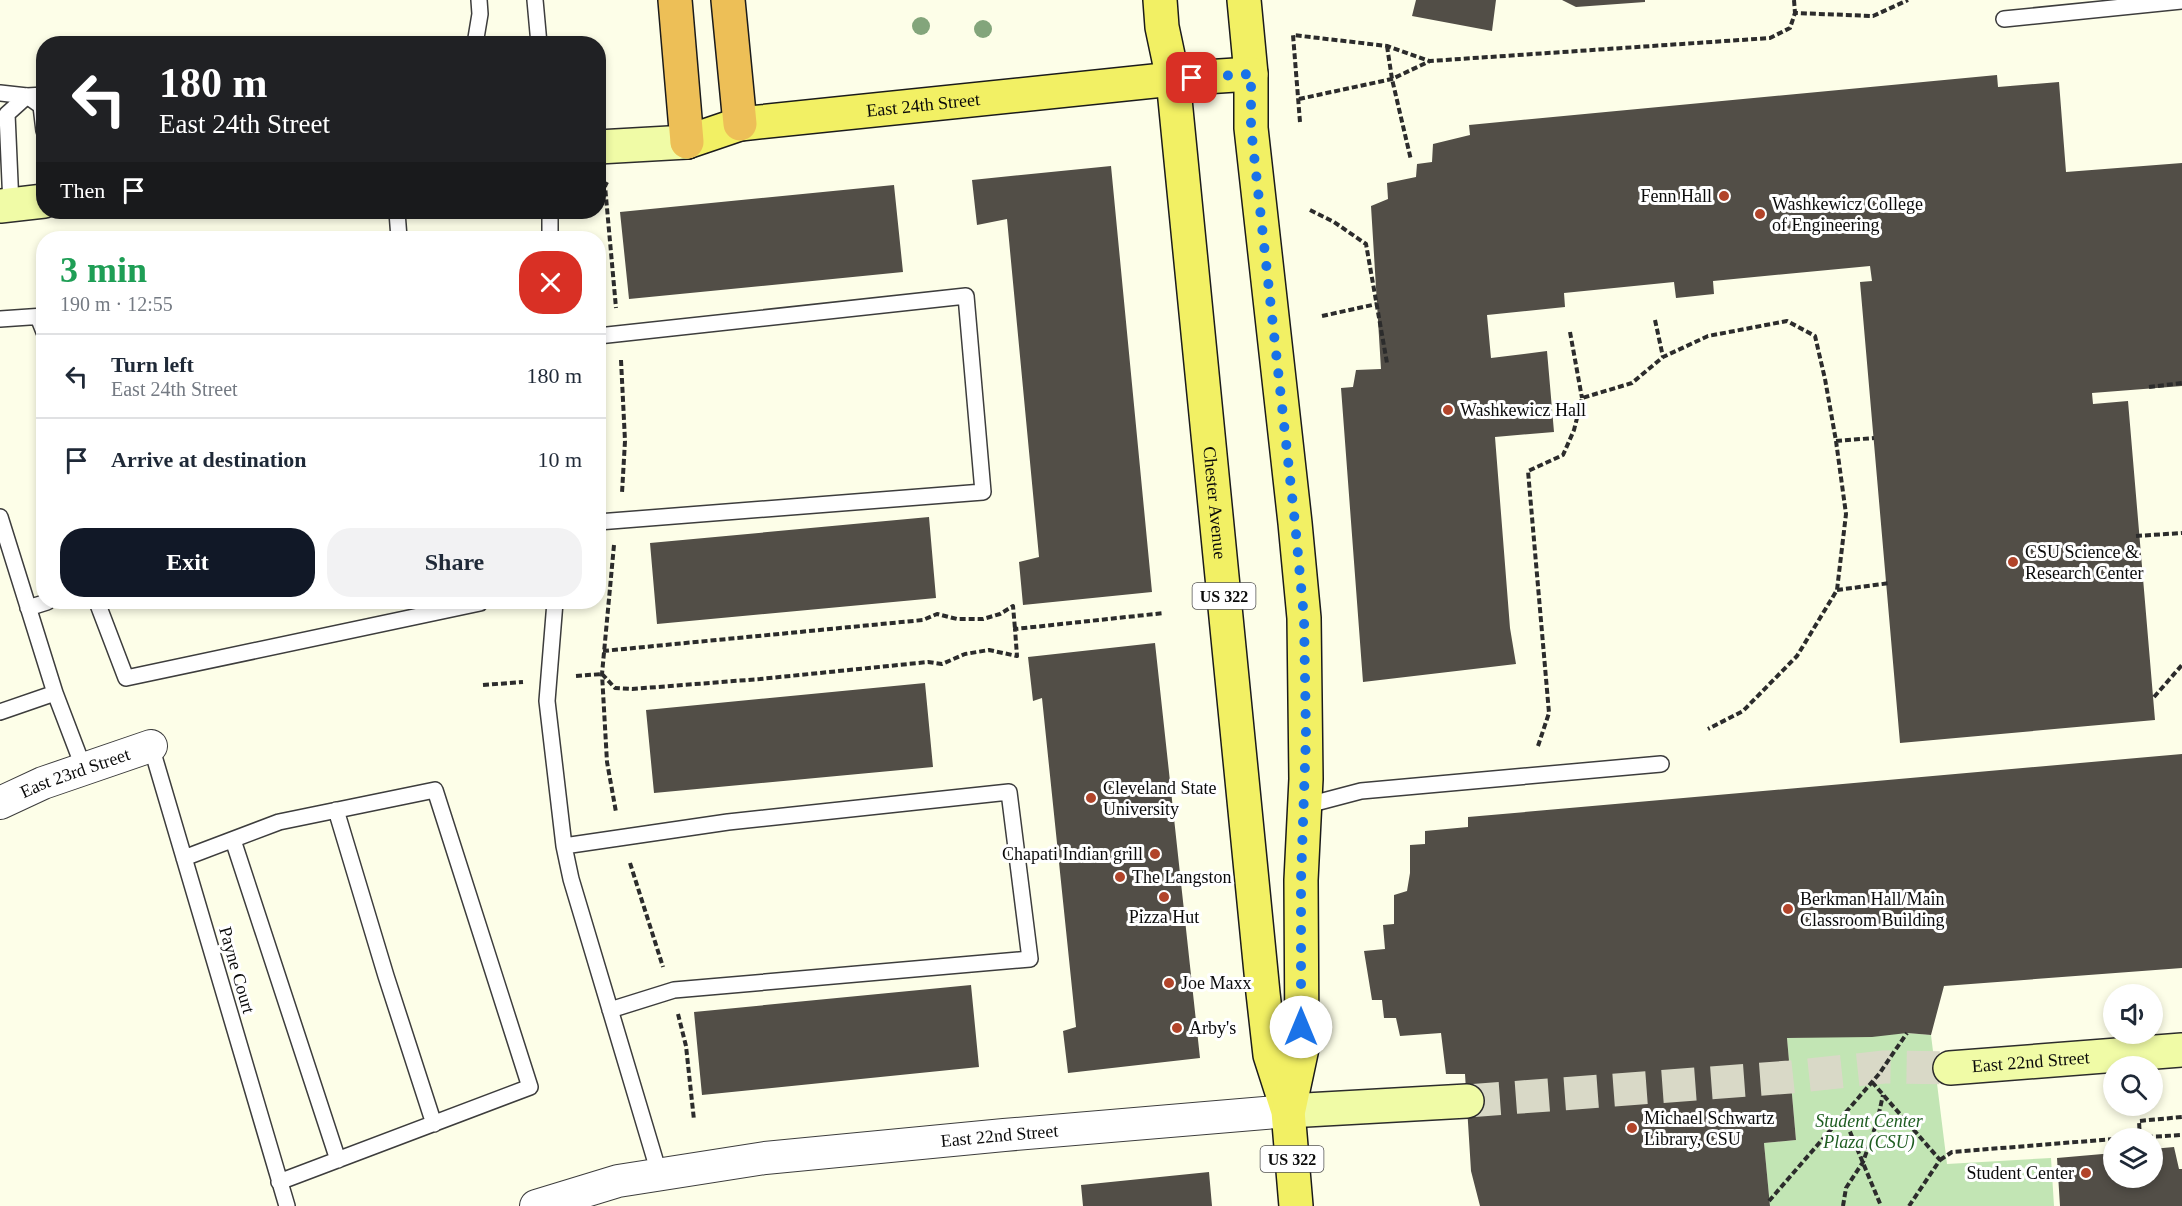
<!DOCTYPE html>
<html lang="en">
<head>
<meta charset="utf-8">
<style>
  :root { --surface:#fff; --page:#f2f2f3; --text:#1f2937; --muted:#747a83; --line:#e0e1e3; --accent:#111827 }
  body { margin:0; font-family:"Times New Roman",serif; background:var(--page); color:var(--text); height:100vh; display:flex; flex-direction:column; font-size:22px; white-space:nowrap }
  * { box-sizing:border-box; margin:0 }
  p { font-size:20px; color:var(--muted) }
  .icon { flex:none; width:33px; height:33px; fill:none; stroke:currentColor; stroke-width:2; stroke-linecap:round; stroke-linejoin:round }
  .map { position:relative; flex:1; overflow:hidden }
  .side { position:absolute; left:36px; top:231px; width:570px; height:378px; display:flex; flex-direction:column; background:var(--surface); border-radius:24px; box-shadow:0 3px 9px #0003 }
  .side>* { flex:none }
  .guide { position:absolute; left:36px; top:36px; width:570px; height:183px; border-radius:24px; box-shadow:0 3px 9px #0003; background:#202124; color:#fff; overflow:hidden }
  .tools { position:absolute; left:2103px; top:984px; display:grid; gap:12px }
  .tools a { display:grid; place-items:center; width:60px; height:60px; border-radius:50%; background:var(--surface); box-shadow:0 3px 9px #0003; font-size:30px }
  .pin { position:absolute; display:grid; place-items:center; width:51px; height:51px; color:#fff; margin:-26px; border-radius:12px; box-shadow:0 3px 9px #0006 }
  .me { position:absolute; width:66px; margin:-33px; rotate:0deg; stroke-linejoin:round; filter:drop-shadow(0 0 4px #0008) }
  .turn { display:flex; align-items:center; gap:21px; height:126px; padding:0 24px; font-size:27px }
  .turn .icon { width:78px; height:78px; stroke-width:2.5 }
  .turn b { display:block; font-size:42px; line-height:51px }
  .then { display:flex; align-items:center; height:57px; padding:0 24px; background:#0003; gap:12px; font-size:22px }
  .round { display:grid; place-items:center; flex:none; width:63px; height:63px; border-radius:24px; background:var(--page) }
  .summary { display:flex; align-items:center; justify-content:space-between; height:102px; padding:0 24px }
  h1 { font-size:36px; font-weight:700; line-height:45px; color:#1e9e55 }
  .button { display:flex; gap:12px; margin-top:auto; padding:12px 24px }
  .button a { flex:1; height:69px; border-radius:24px; background:var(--accent); color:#fff; font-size:24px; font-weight:700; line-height:69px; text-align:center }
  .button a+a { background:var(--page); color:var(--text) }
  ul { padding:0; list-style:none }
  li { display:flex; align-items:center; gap:18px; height:84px; padding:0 24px; border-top:2px solid var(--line) }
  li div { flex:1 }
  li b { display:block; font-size:22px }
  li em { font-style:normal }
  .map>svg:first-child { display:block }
</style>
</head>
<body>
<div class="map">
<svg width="2182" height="1206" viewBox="0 0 2182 1206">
  <rect width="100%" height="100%" fill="#fdfee8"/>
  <path fill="#c2e5b4" d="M1907 1033 1931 1035 1947 1164 2051 1158 2054 1206H1770L1764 1143 1796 1140 1787 1038Z"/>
  <path fill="#524e47" d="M1416 0H1496L1492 31 1412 16Z
    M1562 0H1645V2L1576 7Z
    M1997 75 1998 87 2059 82 2066 172 2182 163V386L2092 393 2093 404 2128 401 2155 720 1900 743 1860 282 1872 281 1870 266 1713 281 1714 294 1676 298 1674 282 1564 293 1565 307 1487 315 1491 358 1547 351 1554 432 1495 437 1510 628 1516 664 1363 682 1341 388 1353 387 1356 370 1381 369 1371 206 1388 199 1387 183 1416 177 1417 164 1432 162 1433 144 1470 135 1469 125Z
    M1111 166 1152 592 1023 605 1019 562 1039 557 1007 219 977 225 972 180Z
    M894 185 903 272 629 299 620 212Z
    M929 517 936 598 657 624 650 543Z
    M1155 643 1200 1058 1068 1073 1063 1031 1076 1027 1042 698 1033 701 1028 657Z
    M925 683 933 767 654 793 646 710Z
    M2182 754V968L1944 986 1931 1035 1907 1033 1872 1037 1787 1038 1796 1140 1764 1143 1770 1206H1480L1471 1171 1465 1074H1446L1441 1033 1400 1036 1396 1018H1384L1382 1000H1372L1364 951 1385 949 1383 925 1394 924V895L1407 891 1410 873V845L1425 844V831L1468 827V817Z
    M971 985 979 1067 702 1095 694 1012Z
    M2174 1147 2179 1169H2182V1206H2060L2057 1158 2114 1153V1178H2152V1149Z
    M1209 1172 1212 1206H1083L1081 1185Z"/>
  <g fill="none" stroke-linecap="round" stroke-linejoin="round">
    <path stroke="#d9d9c7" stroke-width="33" stroke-dasharray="33 16" stroke-linecap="butt" d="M1467 1101 1790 1077 1884 1067 1950 1068"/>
    <g stroke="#3d3d3d" stroke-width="18">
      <path id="lane" d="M535 0 539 44
        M2004 19 2182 1
        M475 44 480 14 479 0
        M0 93 27 96 44 95
        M11 205 7 114 27 96 41 106 44 131
        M397 212 399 238
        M550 212V238
        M38 317 44 332
        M0 319 44 316
        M598 336 966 296 983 492 598 522
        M0 517 55 693 84 769
        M97 602 126 678 480 603
        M555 602 547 701 564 846 571 879 659 1173
        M28 608 47 602
        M0 712 55 693
        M151 746 287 1206
        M1304 806 1361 791 1661 764
        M336 810 386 976 434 1124
        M233 840 338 1160
        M564 846 728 822 1009 792 1030 959 674 990 610 1010
        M184 858 279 822 435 790 530 1087 279 1182"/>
    </g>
    <g stroke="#3d3d3d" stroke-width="34">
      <g id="street">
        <path id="s1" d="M0 803 43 783 151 746"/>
        <path id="s2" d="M536 1206 618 1181 765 1158 1004 1135 1288 1111"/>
      </g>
    </g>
    <g stroke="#2c2c2c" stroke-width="36">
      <g id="secondary">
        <path d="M598 147 687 142"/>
        <path d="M0 206 44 201"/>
        <path id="s3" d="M1950 1068 2182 1050"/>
        <path d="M1288 1111 1467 1101"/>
      </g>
    </g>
    <g stroke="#1b1b1b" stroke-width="36">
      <g id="primary">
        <path id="s4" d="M1160 0 1162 27 1173 79 1263 993 1270 1055 1288 1111 1296 1206"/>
        <path d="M1244 0 1251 74V128L1295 523 1304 618 1306 779 1301 880 1302 1048 1289 1109"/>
        <path id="s5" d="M687 142 740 124 1173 79 1251 74"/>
      </g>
    </g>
    <g stroke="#1b1b1b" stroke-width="36">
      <path id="highway" d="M675 0 687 142
        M728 0 740 124"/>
    </g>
    <path stroke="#2c2c2c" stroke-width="4" stroke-dasharray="6 3" stroke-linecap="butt" d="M1794 0 1795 13
      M1387 46 1392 79 1411 160
      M1299 99 1392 79 1430 61 1770 38 1790 28 1795 13 1873 16 1908 0
      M1300 122 1293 35 1387 46 1429 61
      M607 182 605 186 616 308
      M1310 210 1334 222 1366 244 1387 363
      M1322 316 1377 304
      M1655 320 1663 357
      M1570 332 1582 398
      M621 360 625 441 622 493
      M2149 387 2182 383
      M1836 441 1874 438
      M2136 536 2182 533
      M614 545 602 674 607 762 616 812
      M1837 590 1890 583
      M603 651 923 620 937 614 957 619H983L1000 614 1013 606 1015 629
      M602 674 615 688 632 689 760 679 928 662 942 664 965 654 989 650 1017 656 1015 629 1164 613
      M576 676 602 674
      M483 685 523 682
      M2154 697 2182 665
      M1538 746 1549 713 1528 471 1563 455 1574 430 1582 398 1632 383 1663 357 1708 336 1787 321 1815 336 1825 379 1836 441 1846 514 1837 590 1797 656 1743 711 1708 729
      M630 863 663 967
      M678 1014 686 1046 694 1120
      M1872 1082 1940 1160 1909 1206
      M1843 1115 1881 1206
      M2129 1138 2182 1135
      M2140 1138 2139 1121 2182 1117
      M1940 1160 1952 1152 2114 1139
      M1769 1201 1879 1074 1907 1033
      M1843 1206 1846 1188 1863 1162 1877 1122 1883 1095"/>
    <use href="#lane" stroke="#fff" stroke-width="15"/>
    <use href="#street" stroke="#fff" stroke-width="32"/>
    <use href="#secondary" stroke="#f0fba6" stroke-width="33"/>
    <use href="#primary" stroke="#f2f064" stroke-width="33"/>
    <use href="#highway" stroke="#edbf57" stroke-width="33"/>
  </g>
  <g fill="#83a57b">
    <circle cx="921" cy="26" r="9"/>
    <circle cx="983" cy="29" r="9"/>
  </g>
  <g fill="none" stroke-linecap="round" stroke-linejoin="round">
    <path stroke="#1a73e8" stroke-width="10" stroke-dasharray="0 18" d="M1192 78 1251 74V128L1295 523 1304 618 1306 736 1301 880V1027"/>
  </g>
  <g fill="#b1442a" stroke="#fff" stroke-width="2">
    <circle cx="1724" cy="196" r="6"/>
    <circle cx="1760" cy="214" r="6"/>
    <circle cx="1448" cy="410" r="6"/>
    <circle cx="2013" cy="562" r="6"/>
    <circle cx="1091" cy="798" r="6"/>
    <circle cx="1155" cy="854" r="6"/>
    <circle cx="1120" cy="877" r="6"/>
    <circle cx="1164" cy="897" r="6"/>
    <circle cx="1788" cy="909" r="6"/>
    <circle cx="1169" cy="983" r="6"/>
    <circle cx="1177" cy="1028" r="6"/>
    <circle cx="1632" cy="1128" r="6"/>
    <circle cx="2086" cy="1173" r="6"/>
  </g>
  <g text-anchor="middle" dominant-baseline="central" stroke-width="6" stroke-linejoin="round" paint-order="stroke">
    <g fill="#fff" stroke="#545454" stroke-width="1.5">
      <rect x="1192.5" y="583" width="63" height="26" rx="4.5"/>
      <rect x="1260.5" y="1146" width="63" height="26" rx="4.5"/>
    </g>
    <g font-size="16" font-weight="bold" fill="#0a0a0a">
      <text x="1224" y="596">US 322</text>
      <text x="1292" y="1159">US 322</text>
    </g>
    <g font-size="18" fill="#0a0a0a" stroke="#fff">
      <text stroke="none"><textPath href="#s5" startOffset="240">East 24th Street</textPath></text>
      <text stroke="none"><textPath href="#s4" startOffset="506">Chester Avenue</textPath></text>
      <text stroke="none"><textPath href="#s1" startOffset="81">East 23rd Street</textPath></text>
      <text transform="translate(237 970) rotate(74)">Payne Court</text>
      <text stroke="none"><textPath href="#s3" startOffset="81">East 22nd Street</textPath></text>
      <text stroke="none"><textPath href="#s2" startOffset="470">East 22nd Street</textPath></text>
    </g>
    <g font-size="18" fill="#0a0a0a" stroke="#fff" text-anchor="start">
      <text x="1712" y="196" text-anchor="end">Fenn Hall</text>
      <text x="1772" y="204">Washkewicz College<tspan x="1772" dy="21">of Engineering</tspan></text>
      <text x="1460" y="410">Washkewicz Hall</text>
      <text x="2025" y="552">CSU Science &amp;<tspan x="2025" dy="21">Research Center</tspan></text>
      <text x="1103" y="788">Cleveland State<tspan x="1103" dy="21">University</tspan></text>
      <text x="1143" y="854" text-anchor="end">Chapati Indian grill</text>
      <text x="1132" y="877">The Langston</text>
      <text x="1800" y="899">Berkman Hall/Main<tspan x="1800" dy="21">Classroom Building</tspan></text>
      <text x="1164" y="917" text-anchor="middle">Pizza Hut</text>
      <text x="1181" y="983">Joe Maxx</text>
      <text x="1189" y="1028">Arby's</text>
      <text x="1644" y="1118">Michael Schwartz<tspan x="1644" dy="21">Library, CSU</tspan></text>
      <text x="2074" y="1173" text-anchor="end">Student Center</text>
    </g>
    <g font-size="18" font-style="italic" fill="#1f5d21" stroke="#fff">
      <text x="1869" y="1121">Student Center<tspan x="1869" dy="21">Plaza (CSU)</tspan></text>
    </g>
  </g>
</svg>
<div class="tools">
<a><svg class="icon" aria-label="sound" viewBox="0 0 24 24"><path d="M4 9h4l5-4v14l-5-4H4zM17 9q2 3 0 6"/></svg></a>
<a><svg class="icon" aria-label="search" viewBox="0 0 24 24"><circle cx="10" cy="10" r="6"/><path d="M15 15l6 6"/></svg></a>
<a><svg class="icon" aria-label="layers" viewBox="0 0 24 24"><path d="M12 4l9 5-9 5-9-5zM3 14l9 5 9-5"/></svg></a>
</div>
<div class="pin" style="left:1192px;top:78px;background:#d93025"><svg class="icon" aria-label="arrive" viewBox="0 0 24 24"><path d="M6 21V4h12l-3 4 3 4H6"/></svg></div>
<svg class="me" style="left:1301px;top:1027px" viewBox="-20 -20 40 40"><circle r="19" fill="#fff"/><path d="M0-13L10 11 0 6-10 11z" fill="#1a73e8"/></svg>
<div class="guide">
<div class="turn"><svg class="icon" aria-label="left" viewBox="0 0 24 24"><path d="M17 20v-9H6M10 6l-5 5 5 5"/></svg><div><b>180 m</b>East 24th Street</div></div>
<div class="then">Then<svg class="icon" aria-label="arrive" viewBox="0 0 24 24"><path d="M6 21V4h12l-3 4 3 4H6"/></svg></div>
</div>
<section class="side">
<div class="summary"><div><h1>3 min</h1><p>190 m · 12:55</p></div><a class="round" style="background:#d93025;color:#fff"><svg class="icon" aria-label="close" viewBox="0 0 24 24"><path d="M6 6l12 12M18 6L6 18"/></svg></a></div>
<ul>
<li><svg class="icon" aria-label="left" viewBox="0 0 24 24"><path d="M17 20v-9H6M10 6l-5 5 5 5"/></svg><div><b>Turn left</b><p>East 24th Street</p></div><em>180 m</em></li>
<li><svg class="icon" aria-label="arrive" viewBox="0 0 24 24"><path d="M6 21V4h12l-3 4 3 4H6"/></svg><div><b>Arrive at destination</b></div><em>10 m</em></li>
</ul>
<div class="button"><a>Exit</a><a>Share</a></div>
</section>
</div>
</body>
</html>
